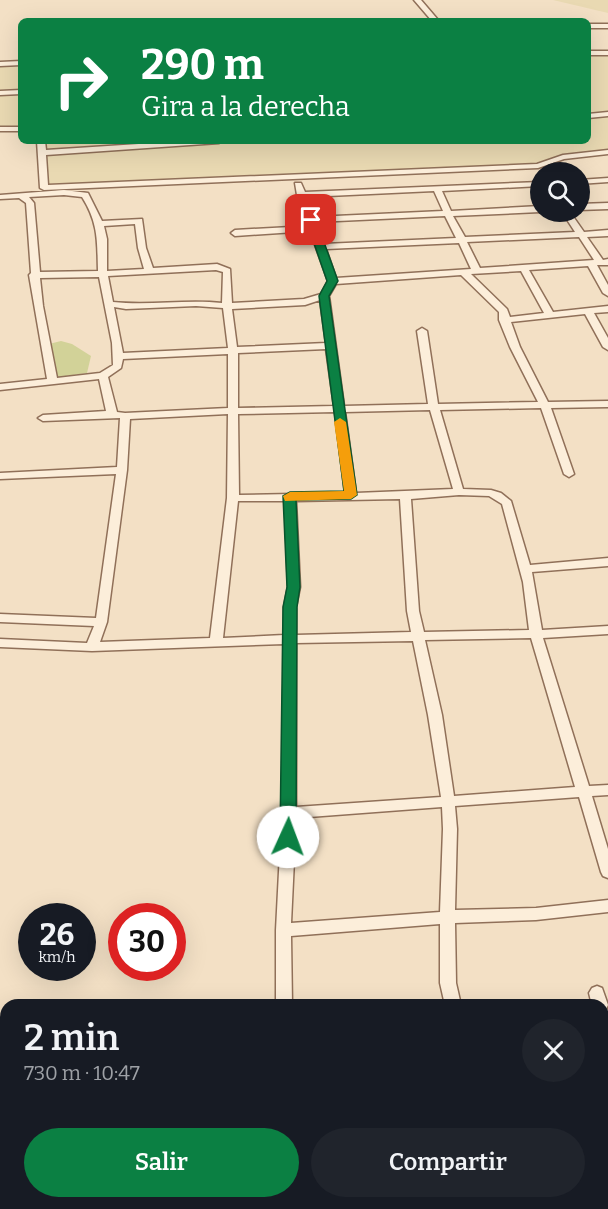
<!DOCTYPE html>
<html lang="es">
<head>
<meta charset="utf-8">
<style>
  :root { --surface:#171b24; --page:#20242c; --text:#f1f3f6; --muted:#9ea1a6; --accent:#0b8043 }
  body { margin:0; font-family:Bitter,serif; background:var(--page); color:var(--text); height:100vh; display:flex; flex-direction:column; font-size:22px; white-space:nowrap }
  * { box-sizing:border-box; margin:0 }
  p { font-size:20px; color:var(--muted) }
  .icon { flex:none; width:33px; height:33px; fill:none; stroke:currentColor; stroke-width:2; stroke-linecap:round; stroke-linejoin:round }
  .map { position:relative; flex:1; overflow:hidden }
  .sheet { position:absolute; left:0px; top:999px; width:609px; height:210px; display:flex; flex-direction:column; background:var(--surface); border-radius:18px 18px 0 0; box-shadow:0 6px 24px #0002 }
  .sheet>* { flex:none }
  .guide { position:absolute; left:18px; top:18px; width:573px; height:126px; border-radius:9px; box-shadow:0 6px 24px #0002; background:#0b8043; color:#fff; overflow:hidden }
  .buttons { position:absolute; left:530px; top:162px; display:grid; gap:12px }
  .buttons a { display:grid; place-items:center; width:60px; height:60px; border-radius:50%; background:var(--surface); box-shadow:0 6px 24px #0002; font-size:30px }
  .speed { position:absolute; left:18px; top:903px; display:flex; gap:12px; font-size:30px; font-weight:700; text-align:center }
  .speed>* { display:grid; place-content:center; width:78px; height:78px; border-radius:50%; background:var(--surface); box-shadow:0 6px 24px #0002; line-height:1 }
  .speed small { font-size:15px; font-weight:400 }
  .speed .limit { border:9px solid #d22; background:#fff; color:#111 }
  .pin { position:absolute; display:grid; place-items:center; width:51px; height:51px; color:#fff; margin:-26px; border-radius:12px; box-shadow:0 3px 9px #0006 }
  .me { position:absolute; width:66px; margin:-33px; rotate:2deg; stroke-linejoin:round; filter:drop-shadow(0 0 4px #0008) }
  .turn { display:flex; align-items:center; gap:21px; height:126px; padding:0 24px; font-size:27px }
  .turn .icon { width:78px; height:78px; stroke-width:2.5 }
  .turn b { display:block; font-size:42px; line-height:51px }
  .round { display:grid; place-items:center; flex:none; width:63px; height:63px; border-radius:32px; background:var(--page) }
  .head { display:flex; align-items:center; justify-content:space-between; height:102px; padding:0 24px }
  h1 { font-size:36px; font-weight:600; line-height:45px }
  .cta { display:flex; gap:12px; margin-top:auto; padding:12px 24px }
  .cta a { flex:1; height:69px; border-radius:36px; background:var(--accent); color:#fff; font-size:24px; font-weight:600; line-height:69px; text-align:center }
  .cta a+a { background:var(--page); color:var(--text) }
  .map>svg:first-child { display:block }
</style>
</head>
<body>
<div class="map">
<svg width="608" height="1209" viewBox="0 0 608 1209">
  <rect width="100%" height="100%" fill="#f3e0c5"/>
  <path fill="#e9d9b2" d="M553 0H608V13Z
    M588 56H608V154L562 158 561 164 424 174 40 190 38 141H588Z
    M21 61V129L0 131V62Z"/>
  <path fill="#d2d298" d="M61 341 72 344 91 356 87 373 52 378 45 345Z"/>
  <g fill="none" stroke-linecap="round" stroke-linejoin="round">
    <g stroke="#907059" stroke-width="3">
      <path id="minor" d="M414 0H421L439 21H432Z
        M588 24H608V28H588Z
        M588 51H608V55H588Z
        M21 61V65L0 66V62Z
        M21 90V94L0 95V91Z
        M608 112V116L588 118V114Z
        M0 127H21V131H0Z
        M37 141H45L46 150 185 141H223L219 143 46 155 48 185 537 164 563 155 608 150V154L564 159 538 168 44 190 40 188Z
        M608 178V182L579 184V180Z
        M540 182V186L442 191 451 211 540 206V212L453 216 465 237 575 232 562 212H570L584 232 608 230V236L587 237 603 260 608 259V265H597L608 285V296L603 293 588 266 529 270 553 312 608 306V312L594 313 608 338V350L603 347 585 314 511 322 520 347 548 402 608 401V407L551 408 574 474 569 477 564 474 541 408 440 410 463 489 491 490 501 493 511 501 530 565 608 558V566L532 572 542 630 608 626V634L543 638 589 786 608 785V795L592 796 608 849V878L603 876 601 872 579 797 455 806 457 829 455 910 536 908 608 900V912L536 920 455 923 456 983 461 1005H445L440 983V924L291 936 292 1005H276V930L282 813 284 644 92 651 0 647V639L87 643 94 626 0 622V614L96 618 116 474 0 479V473L117 467 120 418 43 421 38 418 43 415 106 411 99 379 0 390V384L47 379 29 275 31 273 26 203 19 198 0 199V195L64 190 88 193 102 221 142 219 146 248 153 268 217 264 230 269 232 303 304 299 321 294 328 281 310 231 235 236 231 233 235 230 309 226 297 195 295 183H301L305 192ZM434 191 443 211 314 217 307 197ZM64 195 82 197C99 224 97 242 98 271L40 272 34 203 29 197ZM445 216 456 238 324 244 316 222ZM135 224 138 248 144 269 107 271V239L104 226ZM579 237 594 260 480 268 467 242ZM459 243 471 269 336 278 326 249ZM216 270 223 272 222 303C186 299 149 306 113 302L108 276ZM521 271 544 313 510 317 507 309 471 274ZM461 275 499 312V320L510 347 538 402 438 404 427 331 422 328 417 331 428 404 344 406 329 296 336 284ZM99 277 112 343 113 365 100 373 57 378 43 306 40 278ZM320 300 326 343 237 347 232 309 305 305ZM196 306 223 308 228 348 123 353 114 307 126 309ZM326 349 334 406 238 408V353ZM228 354V408L125 413 117 412 108 377 121 368 123 359ZM430 410 453 489 356 493 345 412ZM335 412 345 493 239 495 238 414ZM228 414 227 498 210 638 100 642 107 622 127 470 130 419ZM459 495 489 496 502 504 523 582 529 630 424 632 419 611 411 499ZM400 499 407 611 411 632 296 635V607L300 587 296 501ZM238 501H285L288 587 284 607V635L223 638ZM531 638 575 787 454 796 442 715 425 640ZM413 641 428 715 441 797 296 807V643ZM442 807 443 829 440 912 291 923 296 818Z
        M608 203V209L579 210V204Z
        M597 986 602 988 608 1005 606 1009 608 1010V1038L603 1036V1005H592L589 993 592 988Z
        M309 1203H327L328 1209H310Z"/>
    </g>
    <g stroke="#5e3e2d" stroke-width="3">
      <path id="primary" d="M603 1167H608V1191H603Z
        M431 1203H487L485 1209H429Z"/>
    </g>
    <use href="#minor" fill="#fceeda" fill-rule="evenodd"/>
    <use href="#primary" fill="#f8d09b" fill-rule="evenodd"/>
  </g>
  <path fill="#0b8043" stroke="#07532c" stroke-width="1.5" d="M311 217 316 220 338 281 329 296 357 495 351 499 296 500 300 587 297 607 296 837 293 841 288 843 282 841 280 837 283 607 287 587 283 496 290 492 344 491 319 296 327 281 306 220Z"/>
  <path fill="#f59e0b" d="M340 418 346 422 357 495 351 499 285 501 283 496 290 492 344 491 334 422Z"/>
</svg>
<div class="buttons">
<a><svg class="icon" aria-label="search" viewBox="0 0 24 24"><circle cx="10" cy="10" r="6"/><path d="M15 15l6 6"/></svg></a>
</div>
<div class="speed"><div>26<small>km/h</small></div><div class="limit">30</div></div>
<div class="pin" style="left:311px;top:220px;background:#d93025"><svg class="icon" aria-label="arrive" viewBox="0 0 24 24"><path d="M6 21V4h12l-3 4 3 4H6"/></svg></div>
<svg class="me" style="left:288px;top:837px" viewBox="-20 -20 40 40"><circle r="19" fill="#fff"/><path d="M0-13L10 11 0 6-10 11z" fill="#0b8043"/></svg>
<div class="guide">
<div class="turn"><svg class="icon" aria-label="right" viewBox="0 0 24 24"><path d="M7 20v-9h11M14 6l5 5-5 5"/></svg><div><b>290 m</b>Gira a la derecha</div></div>
</div>
<section class="sheet">
<div class="head"><div><h1>2 min</h1><p>730 m · 10:47</p></div><a class="round"><svg class="icon" aria-label="close" viewBox="0 0 24 24"><path d="M6 6l12 12M18 6L6 18"/></svg></a></div>
<div class="cta"><a>Salir</a><a>Compartir</a></div>
</section>
</div>
</body>
</html>
